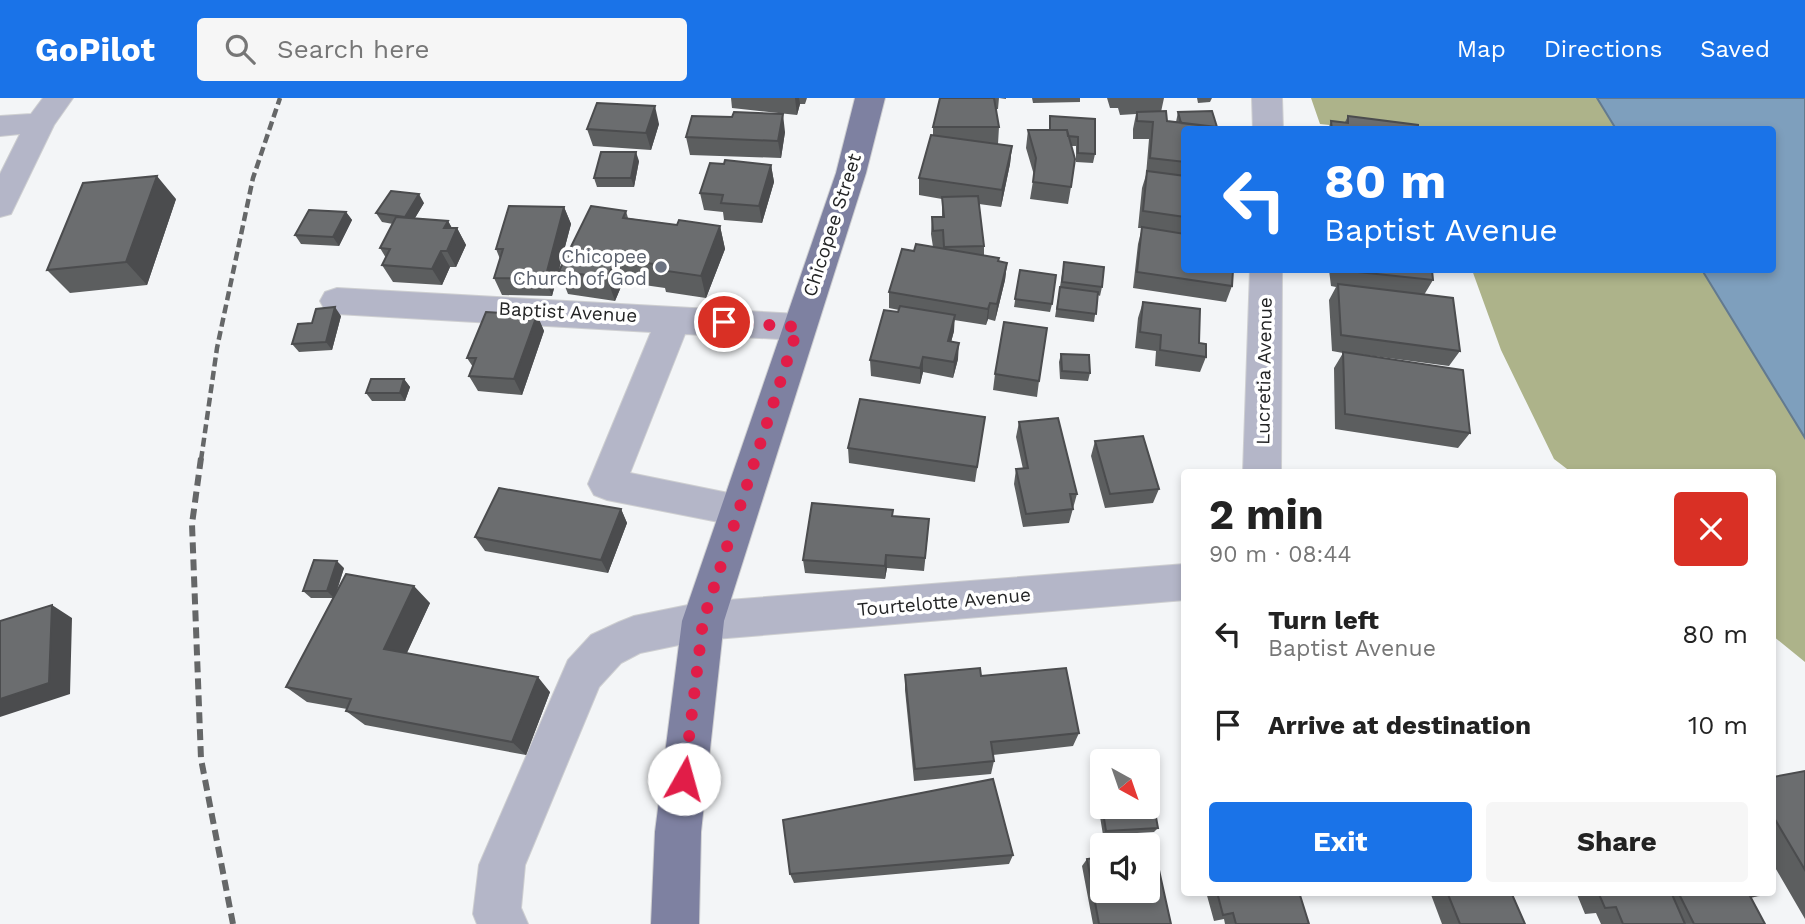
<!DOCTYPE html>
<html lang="en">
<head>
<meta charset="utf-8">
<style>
  :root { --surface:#fff; --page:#f6f6f6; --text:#222; --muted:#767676; --accent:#1a73e8 }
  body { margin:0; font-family:"Work Sans",sans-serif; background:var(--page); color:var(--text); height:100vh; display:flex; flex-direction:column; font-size:26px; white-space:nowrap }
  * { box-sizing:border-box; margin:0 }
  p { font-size:23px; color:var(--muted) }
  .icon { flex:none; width:38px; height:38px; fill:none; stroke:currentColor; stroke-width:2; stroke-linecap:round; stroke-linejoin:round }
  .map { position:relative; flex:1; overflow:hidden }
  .panel { position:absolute; left:1181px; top:371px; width:595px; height:427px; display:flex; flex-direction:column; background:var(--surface); border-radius:7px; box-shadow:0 4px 10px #0003 }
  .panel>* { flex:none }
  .top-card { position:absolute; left:1181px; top:28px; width:595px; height:147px; border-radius:7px; box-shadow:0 4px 10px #0003; background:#1a73e8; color:#fff; overflow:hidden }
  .needle { width:46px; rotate:140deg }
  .buttons { position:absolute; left:1090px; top:651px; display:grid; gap:14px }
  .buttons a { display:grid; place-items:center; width:70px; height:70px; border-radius:7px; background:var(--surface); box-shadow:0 4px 10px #0003; font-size:35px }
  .pin { position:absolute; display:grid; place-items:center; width:60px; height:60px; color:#fff; margin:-30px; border:4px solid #fff; border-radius:50%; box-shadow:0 2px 7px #0007 }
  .me { position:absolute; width:77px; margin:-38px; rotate:7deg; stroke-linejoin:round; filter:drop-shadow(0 0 5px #0008) }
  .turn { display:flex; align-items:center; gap:24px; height:147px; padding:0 28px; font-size:32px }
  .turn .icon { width:91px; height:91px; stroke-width:2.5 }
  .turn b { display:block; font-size:49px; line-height:60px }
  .round { display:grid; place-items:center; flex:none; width:74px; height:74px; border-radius:7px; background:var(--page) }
  .head { display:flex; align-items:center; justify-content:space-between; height:119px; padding:0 28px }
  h1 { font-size:42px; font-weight:700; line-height:52px }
  .cta { display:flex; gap:14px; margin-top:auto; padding:14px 28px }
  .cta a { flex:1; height:80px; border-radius:7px; background:var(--accent); color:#fff; font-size:28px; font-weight:700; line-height:80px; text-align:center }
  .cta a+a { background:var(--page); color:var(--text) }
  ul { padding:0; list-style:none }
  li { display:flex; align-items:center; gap:21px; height:91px; padding:0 28px }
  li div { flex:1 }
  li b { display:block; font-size:26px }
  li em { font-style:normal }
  header { display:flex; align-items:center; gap:42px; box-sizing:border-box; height:98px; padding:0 35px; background:var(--accent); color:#fff }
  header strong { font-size:33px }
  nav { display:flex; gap:38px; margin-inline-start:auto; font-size:24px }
  .search { width:490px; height:63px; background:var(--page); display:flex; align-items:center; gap:18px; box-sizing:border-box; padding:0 24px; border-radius:7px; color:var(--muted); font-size:26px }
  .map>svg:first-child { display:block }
</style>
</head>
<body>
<header>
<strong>GoPilot</strong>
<div class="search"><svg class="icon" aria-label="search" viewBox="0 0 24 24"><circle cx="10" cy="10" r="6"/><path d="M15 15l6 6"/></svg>Search here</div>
<nav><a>Map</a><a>Directions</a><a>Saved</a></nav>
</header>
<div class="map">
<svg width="1805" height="826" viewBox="0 0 1805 826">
  <rect width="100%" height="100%" fill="#f3f5f7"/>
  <path fill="#adb38a" d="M1311 0H1597L1616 31H1367L1320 26Z
    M1472 172H1702L1805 340V564L1773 538V374H1571L1554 361 1501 252Z"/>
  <path fill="#7e9fbd" stroke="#637a8f" stroke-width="2" d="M1597 0H1805V340L1702 172H1773V32L1616 31Z"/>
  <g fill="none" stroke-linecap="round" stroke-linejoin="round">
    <g stroke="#cecfd1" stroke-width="2">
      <path id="minor" d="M43 0H73L54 27 11 116 0 119V76L20 36 0 38V18L31 16Z
        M1252 0H1282L1283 32H1253Z
        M1250 172H1282L1281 374H1243Z
        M337 190 798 216 810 220 815 229 810 238 798 242 685 236 630 375 753 400 758 412 753 424 739 428 607 402 594 397 588 386 651 234 337 216 325 212 320 203 325 194Z
        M1185 466V502L703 542 640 555 621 565 599 589 525 767 521 810 528 826H477L473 816 479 767 568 562 591 537 619 524 634 518 703 504Z"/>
    </g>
    <g stroke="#cecfd1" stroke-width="2">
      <path id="major" d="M855 0H885L866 75 724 523 701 734 699 826H651L655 734 682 523 836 75Z"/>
    </g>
    <use href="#minor" fill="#b4b6c8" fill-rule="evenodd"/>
    <use href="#major" fill="#7e81a1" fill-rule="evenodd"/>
    <path stroke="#656768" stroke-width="4.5" stroke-dasharray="9 4.5" stroke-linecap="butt" d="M201 362 217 250 253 80 280 0"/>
    <path stroke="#656768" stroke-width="6" stroke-dasharray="11 6" stroke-linecap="butt" d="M201 360 192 426 201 661 233 826"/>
  </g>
  <path fill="#5c5e5f" d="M731 0H807L805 6H800L797 17 732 10Z
    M940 0H1006V1L999 0 998 11H996L999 29 998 46 1012 48 1010 66 1001 109 979 106 984 148V157L999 164 1007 165 1005 182 995 223 988 221 986 227 954 222V233L951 244 958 261 953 280 923 274 920 286 871 278 870 262 899 212 889 210V194L914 153 933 149 931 136 932 119H942V101L919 97V80L933 38V29Z
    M1032 0H1080V4L1033 5Z
    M1107 0H1164L1161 14 1167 23 1176 24 1178 14 1185 32V172L1232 188 1226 204 1133 190 1138 146 1142 130H1138L1142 90 1146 77 1149 41H1133V31L1136 16 1120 17 1118 10H1110Z
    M1171 0H1212L1210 4 1198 5 1197 0Z
    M1050 18 1095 21V56L1093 65 1076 64V48H1071V89L1068 106 1030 101 1034 77 1026 50 1028 32H1049Z
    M1348 18 1418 32H1328L1331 23 1345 24Z
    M659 26 651 52 593 48 587 31Z
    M785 34 781 60 690 57 686 39Z
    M639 63 634 89H597L594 80Z
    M724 66 771 67 774 84 762 125 724 122 723 114 704 112 700 95Z
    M176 101 147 187 70 195 47 172Z
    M424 105 415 120 448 123 452 130H457L466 147 456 169H450L442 187 393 184 382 167 386 160 380 150 393 126 382 124 376 115Z
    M564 109 571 126 552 198 502 197 494 180 500 161 496 151Z
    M626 113 628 120 677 127 720 128 725 151 706 200 666 194 665 190 623 184 615 203 568 196 559 173Z
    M346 114 352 122 339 148 301 146 295 137Z
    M1064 164 1102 189 1100 198 1098 197 1094 224 1055 219Z
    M1020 172 1052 206 1050 214 1014 209Z
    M1329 172H1432L1433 182 1424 197 1460 253 1449 268 1350 255 1470 335 1458 350 1335 331 1334 270 1343 255 1332 253 1329 202 1336 189 1331 188Z
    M1143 204 1199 245 1206 259 1200 274 1155 268 1156 253 1135 250 1138 220Z
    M537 217 544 233 522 297 478 293 469 278 473 269 467 260Z
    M341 218 332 252 299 254 292 246 312 225Z
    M1061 256 1090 275 1088 283 1060 281 1059 264Z
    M995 276 1039 283 1037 299 993 292Z
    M404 281 410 289 405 303H372L366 295Z
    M985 319 975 384 849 365 848 350Z
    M1019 324 1077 396 1069 425 1023 429 1014 386 1016 371H1023L1016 339Z
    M1095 343 1159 391 1153 405 1105 410 1091 358Z
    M621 411 627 425 608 475 485 453 475 439Z
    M893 412V418L928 435 924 473 887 470 885 481 805 475 803 462Z
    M344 470 337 493 430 505 407 555 550 594 526 657 365 627 346 613 347 611 307 604 286 589 333 500H311L303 493Z
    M905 577 981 578 1079 635 1073 648 993 657 994 663 991 676 914 683 905 592Z
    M1805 673V821L1773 766V679Z
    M1098 683 1158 730 1154 734 1103 737 1095 688Z
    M1013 757 1009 766 794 785 790 776Z
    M1087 761 1171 826H1093L1082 768Z
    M1206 794H1299L1309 826H1225L1224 821 1214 823Z
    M1430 794H1511L1525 826H1442Z
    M1576 794H1759L1761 797 1751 800 1765 826H1601L1596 815 1585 816Z"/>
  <path fill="#4b4c4e" d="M795 0H799L800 6 797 17Z
    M655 8 659 26 651 52 646 35Z
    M783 16 785 34 781 60 778 43Z
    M1012 48 1010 66 1001 109 1002 92Z
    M636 54 639 63 634 89 631 80Z
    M771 67 774 84 762 125 759 108Z
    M157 78 176 101 147 187 126 164Z
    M419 96 424 105 410 128 405 119Z
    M564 109 571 126 552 198 545 181Z
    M346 114 352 122 339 148 333 139Z
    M448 123 455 136 457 130 466 147 456 169 447 153 444 130Z
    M720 128 725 151 706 200 701 178Z
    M441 153 450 169 442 187 432 171Z
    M616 161 623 184 615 203 607 180Z
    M1007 165 1005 182 995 223 997 206Z
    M990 205 988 221 986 227 988 211Z
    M335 209 341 218 332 252 326 244Z
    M537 217 544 233 522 297 514 281Z
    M955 217 954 233 947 259 948 243Z
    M959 245 958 261 953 280 954 264Z
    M923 259V274L920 286V270Z
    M404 281 410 289 405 303 400 295Z
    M621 411 627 425 608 475 601 462Z
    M886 457 887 470 885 481V468Z
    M337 463 344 470 334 500 327 493Z
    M414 488 430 505 401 567 384 551Z
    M52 507 72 520 70 596 0 619V601Z
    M538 579 550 594 526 657 512 644Z"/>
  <path fill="#6b6d6f" stroke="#4b4c4e" stroke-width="2" d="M940 0H994L999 29H933Z
    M597 5 655 8 646 35 587 31Z
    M1166 13 1167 23 1224 30V32H1185V64L1150 60 1153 24 1137 23V14Z
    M1212 13 1217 29 1181 25 1178 14Z
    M734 14 783 16 778 43 686 39 692 18 732 19Z
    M1050 18 1095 21V56L1078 55V39L1068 38 1067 32H1050Z
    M1348 18 1418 27V32H1332L1331 23 1348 25Z
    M1028 32H1067L1075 61 1071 89 1033 84 1036 60Z
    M931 37 1012 48 1002 92 919 80Z
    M601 54H636L631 80H594Z
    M725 62 771 67 759 108 721 105 723 97 700 95 710 65 724 66Z
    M1147 73 1185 78V119L1143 113Z
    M157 78 126 164 47 172 83 85Z
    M391 93 419 96 405 119 376 115Z
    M978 98 984 148 944 149 943 132 933 133 932 119H944L942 99Z
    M509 108 564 109 545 181 494 180 503 151H496Z
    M591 108 626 113 623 120 677 127 679 122 720 128 701 178 660 172 662 167 616 161 607 180 559 173Z
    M309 112 346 114 333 139 295 137Z
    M396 119 448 123 444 130H457L447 153H441L432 171 382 167 390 151 380 150Z
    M1142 129 1185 136V172H1233L1232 188 1137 174Z
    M916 146 999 160 998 163 1007 165 997 206 990 205 988 211 889 194 902 151 914 153Z
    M1064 164 1104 169 1102 189 1062 184Z
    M1020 172 1056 177 1052 206 1015 201Z
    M1339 172H1432L1433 182Z
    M1338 186 1453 200 1460 253 1341 237Z
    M1060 189 1098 194 1096 216 1057 211Z
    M1143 204 1200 211 1199 245 1206 246V259L1160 252 1161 237 1140 234Z
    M900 208 955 217 948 243 959 245 954 264 923 259 920 270 870 262 884 212 898 214Z
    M335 209 326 244 292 246 298 226 312 225 316 211Z
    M486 214 537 217 514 281 469 278 476 260H467Z
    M1004 224 1047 230 1039 283 995 276Z
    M1343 254 1463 272 1470 335 1345 316Z
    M1061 256 1089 257 1090 275 1062 273Z
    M371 281H404L400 295H366Z
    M860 301 985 319 977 369 848 350Z
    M1058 320 1077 396H1070L1073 411 1026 416 1016 371 1028 370 1019 324Z
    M1143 338 1159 391 1110 396 1095 343Z
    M499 390 621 411 601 462 475 439Z
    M812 405 893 412 892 418 929 421 925 460 886 457 885 468 803 462Z
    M314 462 337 463 327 493H303Z
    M346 476 414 488 384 551 538 579 512 644 346 613 351 601 286 589Z
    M52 507 49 585 0 601V523Z
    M980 570 981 578 1066 570 1079 635 991 644 994 663 915 671 905 577Z
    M1805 673V772L1773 718V679Z
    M993 681 1013 757 790 776 783 722Z
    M1148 681H1149L1158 730 1106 733 1098 683H1102V709H1148Z
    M1148 754H1155L1171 826H1099L1087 761 1102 759V793H1148Z
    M1217 794H1299L1309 826H1236L1233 815 1223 817Z
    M1447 794H1511L1525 826H1460Z
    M1598 794H1671L1685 826H1623L1616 809 1605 810Z
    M1678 794H1759L1761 797 1750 798 1765 826H1694Z"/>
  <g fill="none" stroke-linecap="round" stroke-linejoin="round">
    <path stroke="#e11d48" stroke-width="12" stroke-dasharray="0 21.6" d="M684 681 703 523 798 229 724 224"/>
  </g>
  <circle fill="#6b7280" stroke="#fff" stroke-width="2.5" cx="661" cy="169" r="7"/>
  <g text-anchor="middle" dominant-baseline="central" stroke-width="7" stroke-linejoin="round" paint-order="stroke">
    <g font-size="19" fill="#232425" stroke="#fff">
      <text transform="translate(832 127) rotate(-72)">Chicopee Street</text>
      <text transform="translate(568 214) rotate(3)">Baptist Avenue</text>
      <text transform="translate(1264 273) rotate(-89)">Lucretia Avenue</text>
      <text transform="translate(944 504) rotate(-5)">Tourtelotte Avenue</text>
    </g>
    <g font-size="19" fill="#5b616d" stroke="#fff" text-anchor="end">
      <text x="647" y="158">Chicopee<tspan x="647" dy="22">Church of God</tspan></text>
    </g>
  </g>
</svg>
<div class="buttons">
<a><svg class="needle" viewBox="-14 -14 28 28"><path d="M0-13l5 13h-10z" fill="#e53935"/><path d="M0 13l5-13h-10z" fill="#767676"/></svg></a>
<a><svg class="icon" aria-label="sound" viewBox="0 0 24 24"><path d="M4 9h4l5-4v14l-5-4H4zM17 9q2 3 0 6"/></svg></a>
</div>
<div class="pin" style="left:724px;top:224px;background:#d93025"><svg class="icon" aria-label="arrive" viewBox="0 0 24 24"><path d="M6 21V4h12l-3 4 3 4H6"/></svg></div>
<svg class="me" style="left:684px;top:681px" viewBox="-20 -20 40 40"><circle r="19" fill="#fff"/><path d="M0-13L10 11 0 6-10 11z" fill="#e11d48"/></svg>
<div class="top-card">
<div class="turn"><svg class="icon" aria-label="left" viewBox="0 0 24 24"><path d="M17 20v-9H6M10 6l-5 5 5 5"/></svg><div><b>80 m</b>Baptist Avenue</div></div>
</div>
<section class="panel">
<div class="head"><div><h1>2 min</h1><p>90 m · 08:44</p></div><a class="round" style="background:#d93025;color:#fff"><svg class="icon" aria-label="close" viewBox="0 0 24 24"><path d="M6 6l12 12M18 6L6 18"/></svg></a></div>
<ul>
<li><svg class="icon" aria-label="left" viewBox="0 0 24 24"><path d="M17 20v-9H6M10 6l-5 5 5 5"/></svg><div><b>Turn left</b><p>Baptist Avenue</p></div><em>80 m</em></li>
<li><svg class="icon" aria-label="arrive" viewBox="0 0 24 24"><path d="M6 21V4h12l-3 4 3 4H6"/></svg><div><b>Arrive at destination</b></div><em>10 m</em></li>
</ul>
<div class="cta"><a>Exit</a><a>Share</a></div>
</section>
</div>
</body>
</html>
